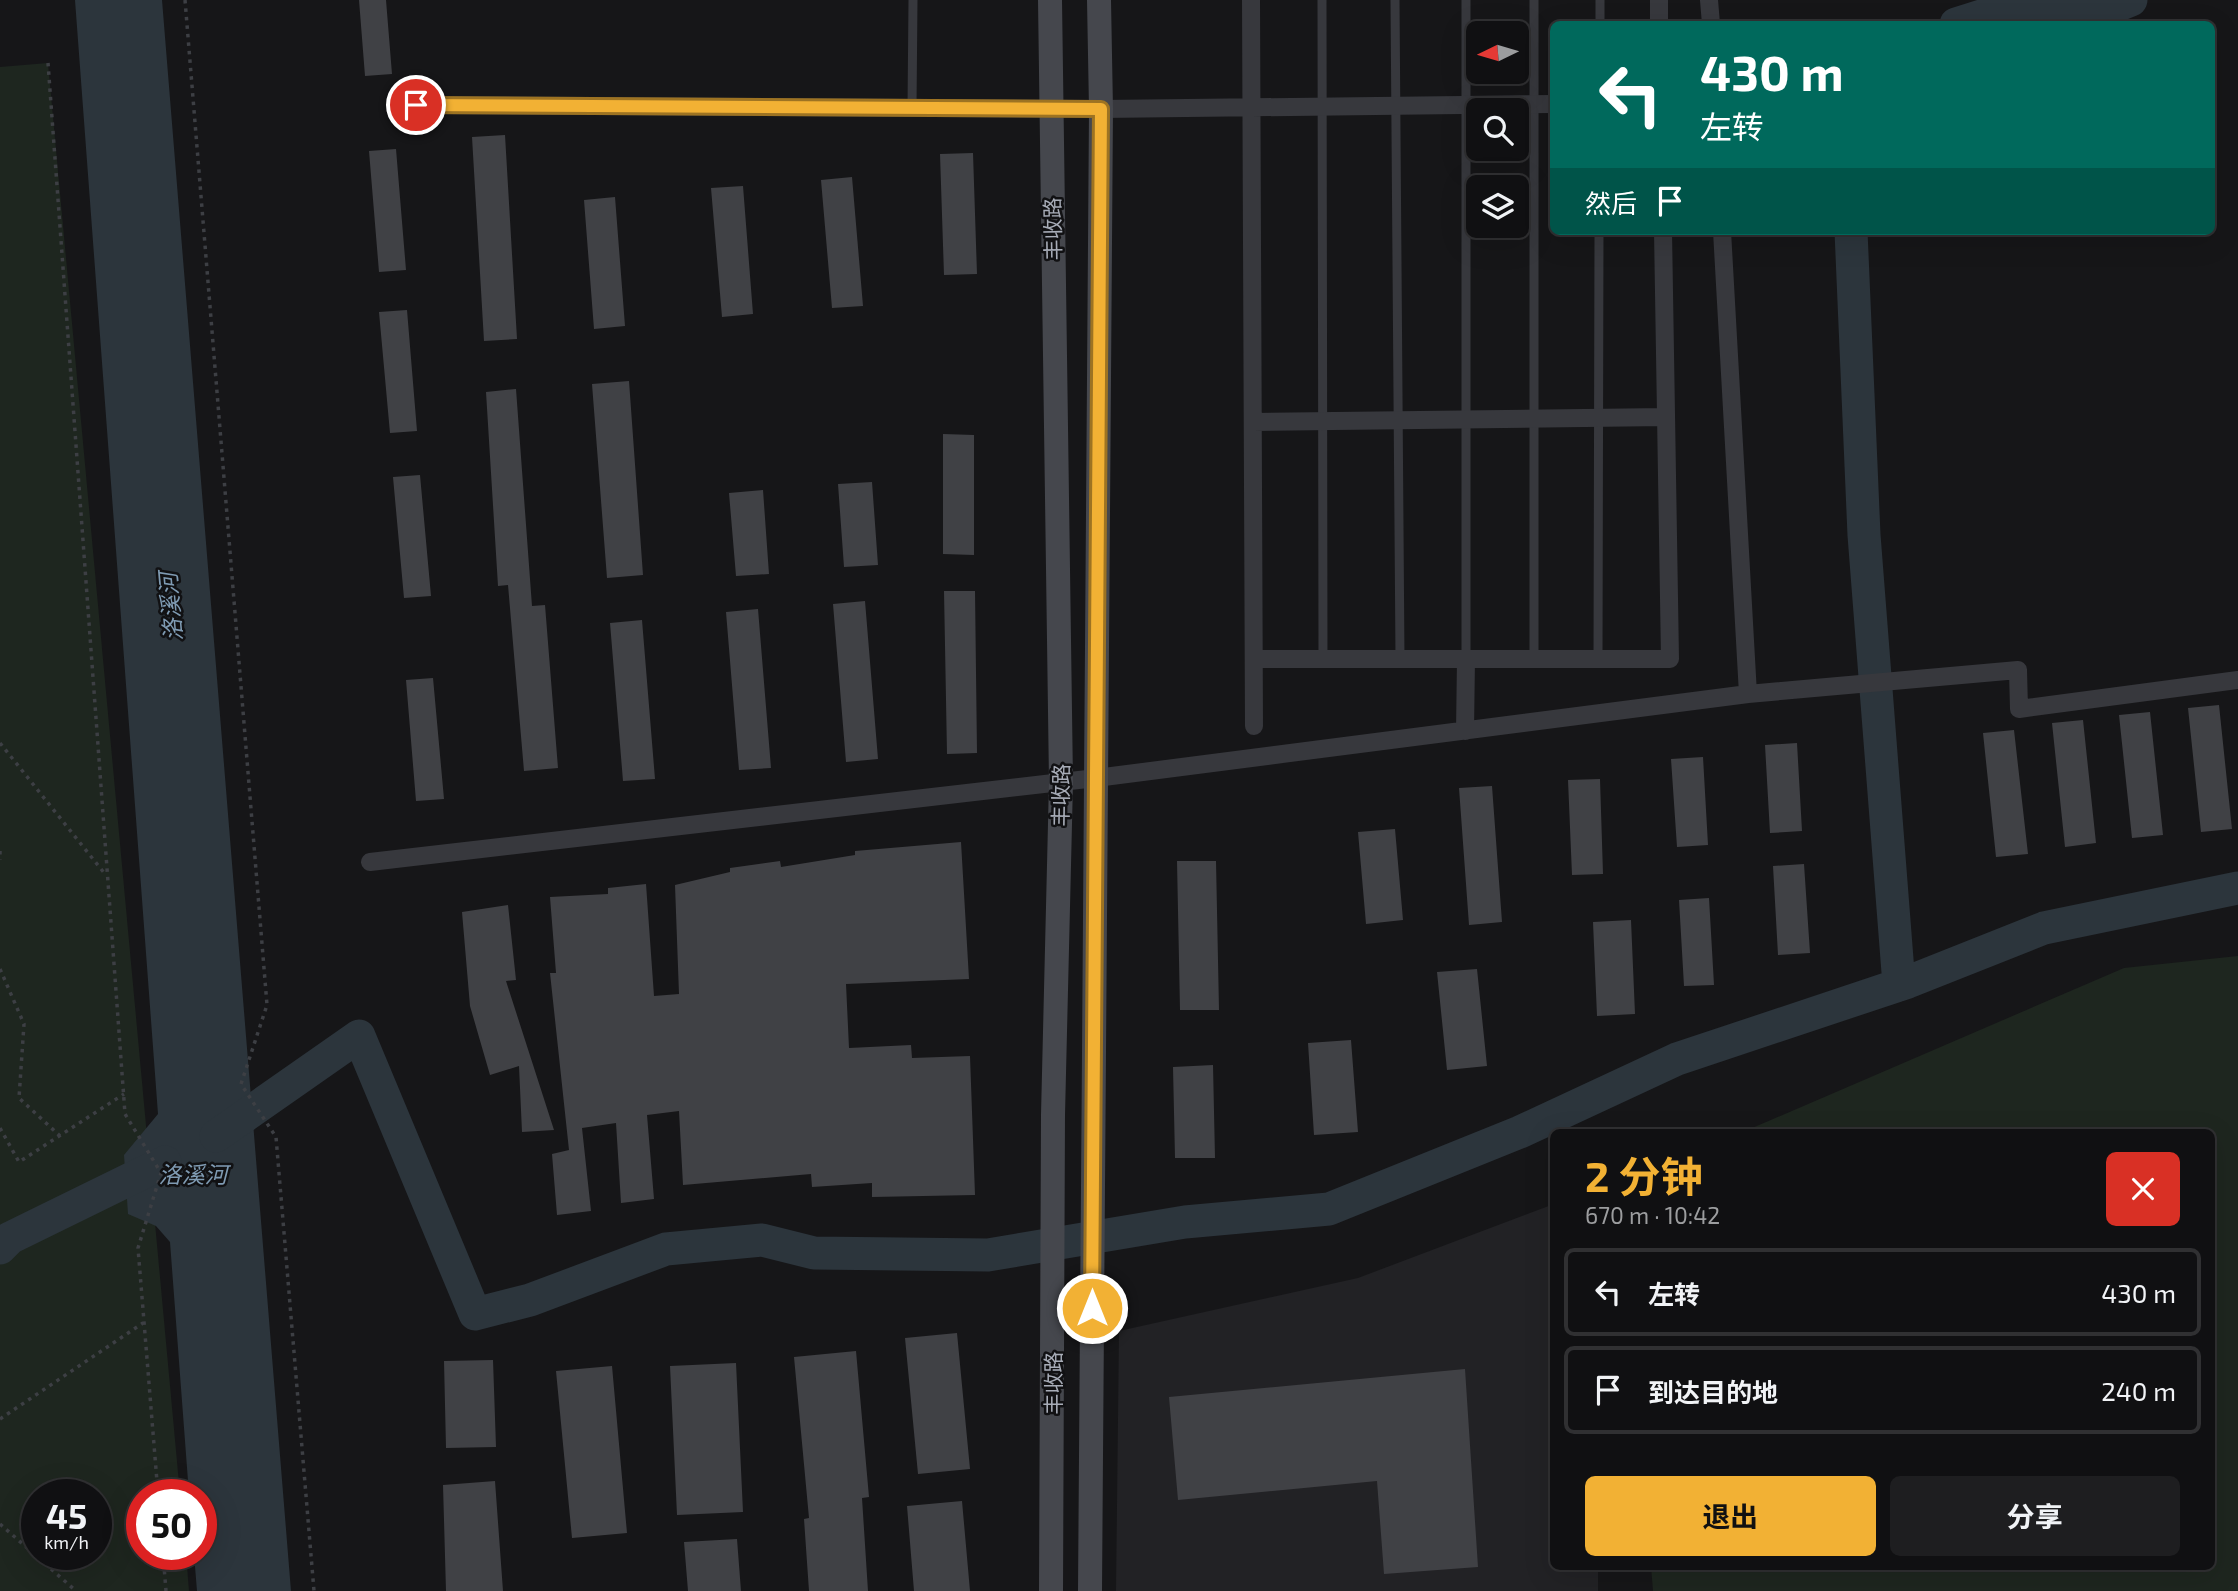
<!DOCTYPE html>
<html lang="zh">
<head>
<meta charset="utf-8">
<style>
  :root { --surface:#101012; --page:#1e1e20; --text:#f1f3f6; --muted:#9c9d9f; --line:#303032; --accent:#f2b134 }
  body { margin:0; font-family:"Exo 2","Noto Sans SC",sans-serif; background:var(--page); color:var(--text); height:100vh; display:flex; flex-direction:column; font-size:26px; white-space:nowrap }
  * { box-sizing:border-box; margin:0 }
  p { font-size:23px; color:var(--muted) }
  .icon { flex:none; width:38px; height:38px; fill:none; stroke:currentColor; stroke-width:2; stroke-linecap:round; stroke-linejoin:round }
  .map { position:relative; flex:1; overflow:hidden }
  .drawer { position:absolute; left:1550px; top:1129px; width:665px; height:441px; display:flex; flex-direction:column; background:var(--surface); border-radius:10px; box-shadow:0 7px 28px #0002,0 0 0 2px var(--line) }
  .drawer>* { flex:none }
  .banner { position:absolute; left:1550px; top:21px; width:665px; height:214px; border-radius:10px; box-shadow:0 7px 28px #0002,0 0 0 2px var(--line); background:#00695c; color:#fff; overflow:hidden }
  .needle { width:46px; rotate:265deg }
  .fabs { position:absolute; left:1466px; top:21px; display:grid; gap:14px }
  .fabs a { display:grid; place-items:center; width:63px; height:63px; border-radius:10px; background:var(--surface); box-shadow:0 7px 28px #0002,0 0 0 2px var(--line); font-size:35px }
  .speed { position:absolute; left:21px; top:1479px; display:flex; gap:14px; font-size:35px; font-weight:700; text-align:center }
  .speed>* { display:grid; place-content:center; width:91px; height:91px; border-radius:50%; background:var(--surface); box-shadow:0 7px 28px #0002,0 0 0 2px var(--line); line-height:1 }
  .speed small { font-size:18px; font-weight:400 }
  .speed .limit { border:10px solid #d22; background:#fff; color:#111 }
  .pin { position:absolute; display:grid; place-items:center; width:60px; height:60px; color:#fff; margin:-30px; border:4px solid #fff; border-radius:50%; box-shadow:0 2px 7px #0007 }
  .me { position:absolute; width:77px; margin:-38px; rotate:0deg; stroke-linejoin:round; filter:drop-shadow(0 0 5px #0008) }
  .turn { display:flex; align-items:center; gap:24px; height:147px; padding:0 35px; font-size:32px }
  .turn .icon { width:91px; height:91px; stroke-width:2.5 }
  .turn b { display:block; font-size:49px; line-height:60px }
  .then { display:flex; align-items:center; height:66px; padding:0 35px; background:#0003; gap:14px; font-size:26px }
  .round { display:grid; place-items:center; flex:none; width:74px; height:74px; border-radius:10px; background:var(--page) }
  .summary { display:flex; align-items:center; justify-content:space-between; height:119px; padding:0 35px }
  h1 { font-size:42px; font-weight:700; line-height:52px; color:var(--accent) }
  .action { display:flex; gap:14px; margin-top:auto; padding:14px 35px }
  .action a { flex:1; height:80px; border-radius:10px; background:var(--accent); color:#111; font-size:28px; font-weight:700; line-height:80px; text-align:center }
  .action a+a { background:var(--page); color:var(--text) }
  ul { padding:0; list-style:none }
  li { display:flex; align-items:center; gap:21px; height:88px; margin:0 14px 10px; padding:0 21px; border:4px solid var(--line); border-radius:10px }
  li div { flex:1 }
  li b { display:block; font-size:26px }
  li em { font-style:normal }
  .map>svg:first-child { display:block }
</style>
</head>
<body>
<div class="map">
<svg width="2238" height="1591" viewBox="0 0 2238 1591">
  <rect width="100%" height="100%" fill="#161618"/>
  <path fill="#222225" d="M1554 1204V1566H1598V1591H1116L1119 1331 1358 1278Z"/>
  <path fill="#1e261f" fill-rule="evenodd" d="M48 63 180 1494H142V1554H186L189 1591H0V67ZM37 1494H96V1554H37Z
    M2238 956V1591H1653L1651 1566H2212V1132H1743L2124 968Z"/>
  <path fill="#2c353c" d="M75 0H162L291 1591H197L194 1554H201V1494H189L170 1242 156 1226 128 1214 124 1155 158 1114Z"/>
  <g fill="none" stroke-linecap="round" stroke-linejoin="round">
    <path stroke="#2c353c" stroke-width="33" d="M1956 24 2016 5 2114 7 2131 0
      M1851 231 1864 535 1899 985
      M216 1136 359 1036 475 1314 530 1300 666 1249 762 1240 814 1253 988 1255 1185 1222 1329 1209 1520 1132 1677 1059 1908 982 2044 928 2238 888
      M0 1248 10 1238 165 1162"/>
  </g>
  <path fill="#404145" d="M359 0H386L392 74 365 76Z
    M505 135 517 339 484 341 472 137Z
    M396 149 406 270 379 272 369 151Z
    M973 153 977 274 944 275 940 154Z
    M852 177 863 306 832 308 821 180Z
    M743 186 753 314 722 317 711 188Z
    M615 197 625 326 594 329 584 200Z
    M407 310 417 431 390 433 379 312Z
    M629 381 643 575 607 578 592 384Z
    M516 389 532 606 545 605 558 768 524 771 508 585 498 586 486 392Z
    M943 434 974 435V555L943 554Z
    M420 475 431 596 404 598 393 477Z
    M872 482 878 565 844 567 838 484Z
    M763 490 769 574 736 576 729 493Z
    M944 591H975L977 753 947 754Z
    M865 601 878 759 846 762 833 604Z
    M758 609 771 768 739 770 726 612Z
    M642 620 655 779 623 781 610 623Z
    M433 678 444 799 416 801 406 680Z
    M2219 705 2232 829 2201 832 2188 708Z
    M2150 712 2163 835 2132 838 2119 715Z
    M2083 720 2096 843 2065 847 2052 723Z
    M2014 730 2028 854 1996 857 1983 733Z
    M1797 743 1802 831 1770 833 1765 745Z
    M1703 757 1708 845 1677 847 1671 759Z
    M1600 779 1603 874 1572 875 1568 780Z
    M1492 786 1502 922 1469 925 1459 788Z
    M1395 829 1403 920 1366 924 1358 832Z
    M961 842 969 979 846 984 849 1048 911 1045 912 1058 970 1056 975 1195 872 1197V1183L812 1187 811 1174 683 1185 679 1111 647 1115 654 1199 621 1203 616 1123 582 1128 591 1211 557 1215 552 1154 569 1150 550 973H556L550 897 608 894V888L646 884 654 996 679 994 675 885 730 872V868L780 861 781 867 855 855V851Z
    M1177 861H1216L1219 1010H1180Z
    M1804 864 1810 953 1778 955 1773 866Z
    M1709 898 1714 985 1684 986 1679 900Z
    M508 905 516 980 506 981 554 1130 522 1132 519 1066 490 1075 470 1006 462 912Z
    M1631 920 1635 1014 1597 1016 1593 922Z
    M1477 969 1487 1066 1447 1070 1437 972Z
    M1351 1040 1358 1132 1314 1135 1308 1043Z
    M1213 1065 1215 1158H1175L1173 1067Z
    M957 1333 970 1469 918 1474 905 1338Z
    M856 1351 869 1497 862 1498 868 1591H809L804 1519 809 1518 794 1357Z
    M493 1360 496 1447 446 1448 444 1361Z
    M736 1363 743 1512 677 1515 670 1366Z
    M612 1366 627 1533 572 1538 556 1371Z
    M1465 1369 1478 1567 1384 1574 1377 1481 1178 1500 1169 1397Z
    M495 1481 503 1591H446L443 1485Z
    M962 1501 970 1591H914L907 1506Z
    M737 1539 741 1591H688L684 1542Z"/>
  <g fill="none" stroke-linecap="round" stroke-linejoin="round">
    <path stroke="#3d3f44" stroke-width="3.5" stroke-dasharray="3.5 5" stroke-linecap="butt" d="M185 0 267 1005 241 1084 276 1137 314 1591
      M48 63 125 1114 161 1173 138 1248 158 1494
      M0 743 105 874
      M0 851V860
      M0 969 24 1024 19 1098 60 1136
      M0 1128 19 1162 124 1094
      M0 1419 143 1323
      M0 1524 76 1591
      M163 1554 166 1591"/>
    <path stroke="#37383d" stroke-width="9" d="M1322 0 1323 659
      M1395 0 1400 659
      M1534 0V659
      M1600 24V0
      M912 108 913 0
      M1466 659V0
      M1598 659 1599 231"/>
    <path stroke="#37383d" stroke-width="18" d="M1251 0 1254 726
      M1659 0V24
      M1709 0 1711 24
      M416 105 1101 109 1554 104
      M1722 231 1748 694
      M1253 422 1666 417
      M1254 659H1670L1663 231
      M1465 731 1466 659
      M370 862 1096 778 1748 694 2018 670 2019 709 2238 680"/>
    <path stroke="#45474d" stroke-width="24" d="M1050 0 1061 782 1053 1115 1051 1591
      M1090 1591 1101 109 1099 0"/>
  </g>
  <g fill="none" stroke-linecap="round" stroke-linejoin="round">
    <g stroke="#9d7322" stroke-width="18">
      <path id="route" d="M416 105 1101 109 1092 1308"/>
    </g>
    <use href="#route" stroke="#f2b134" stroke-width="12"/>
  </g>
  <g text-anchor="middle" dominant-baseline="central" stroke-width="5" stroke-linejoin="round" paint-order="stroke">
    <g font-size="21" fill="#a8adb8" stroke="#111113">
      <text transform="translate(1052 229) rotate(-91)">丰收路</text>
      <text transform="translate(1060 795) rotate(-89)">丰收路</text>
      <text transform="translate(1052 1383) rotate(-90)">丰收路</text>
    </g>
    <g font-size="23" font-style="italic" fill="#7f9bb3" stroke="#111113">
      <text transform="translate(170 607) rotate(-95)">洛溪河</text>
      <text x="193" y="1174">洛溪河</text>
    </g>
  </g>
</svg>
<div class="fabs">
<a><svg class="needle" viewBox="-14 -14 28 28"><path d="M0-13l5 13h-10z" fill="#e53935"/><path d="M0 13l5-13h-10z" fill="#9c9d9f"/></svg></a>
<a><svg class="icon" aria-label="search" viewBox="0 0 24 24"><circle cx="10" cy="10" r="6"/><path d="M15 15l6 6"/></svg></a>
<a><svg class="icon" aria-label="layers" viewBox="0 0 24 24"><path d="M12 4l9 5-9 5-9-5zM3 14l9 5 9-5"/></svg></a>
</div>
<div class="speed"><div>45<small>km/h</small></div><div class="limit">50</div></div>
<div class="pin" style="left:416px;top:105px;background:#d93025"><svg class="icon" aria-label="arrive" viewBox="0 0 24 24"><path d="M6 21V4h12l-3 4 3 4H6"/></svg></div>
<svg class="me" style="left:1092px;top:1308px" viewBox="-20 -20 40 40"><circle r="17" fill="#f2b134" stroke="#fff" stroke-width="3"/><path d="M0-11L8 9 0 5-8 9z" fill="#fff"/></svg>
<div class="banner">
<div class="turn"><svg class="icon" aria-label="left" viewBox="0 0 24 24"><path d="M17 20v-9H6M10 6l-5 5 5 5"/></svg><div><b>430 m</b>左转</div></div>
<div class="then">然后<svg class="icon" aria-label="arrive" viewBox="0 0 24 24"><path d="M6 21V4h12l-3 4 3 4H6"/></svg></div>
</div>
<section class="drawer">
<div class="summary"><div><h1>2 分钟</h1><p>670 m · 10:42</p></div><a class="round" style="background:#d93025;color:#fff"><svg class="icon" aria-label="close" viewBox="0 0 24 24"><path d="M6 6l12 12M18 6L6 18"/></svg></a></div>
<ul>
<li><svg class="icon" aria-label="left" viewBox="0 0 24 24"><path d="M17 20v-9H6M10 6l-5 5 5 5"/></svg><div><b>左转</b></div><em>430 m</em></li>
<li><svg class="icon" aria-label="arrive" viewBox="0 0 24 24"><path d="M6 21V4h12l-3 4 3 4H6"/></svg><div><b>到达目的地</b></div><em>240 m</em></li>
</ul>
<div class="action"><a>退出</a><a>分享</a></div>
</section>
</div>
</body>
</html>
